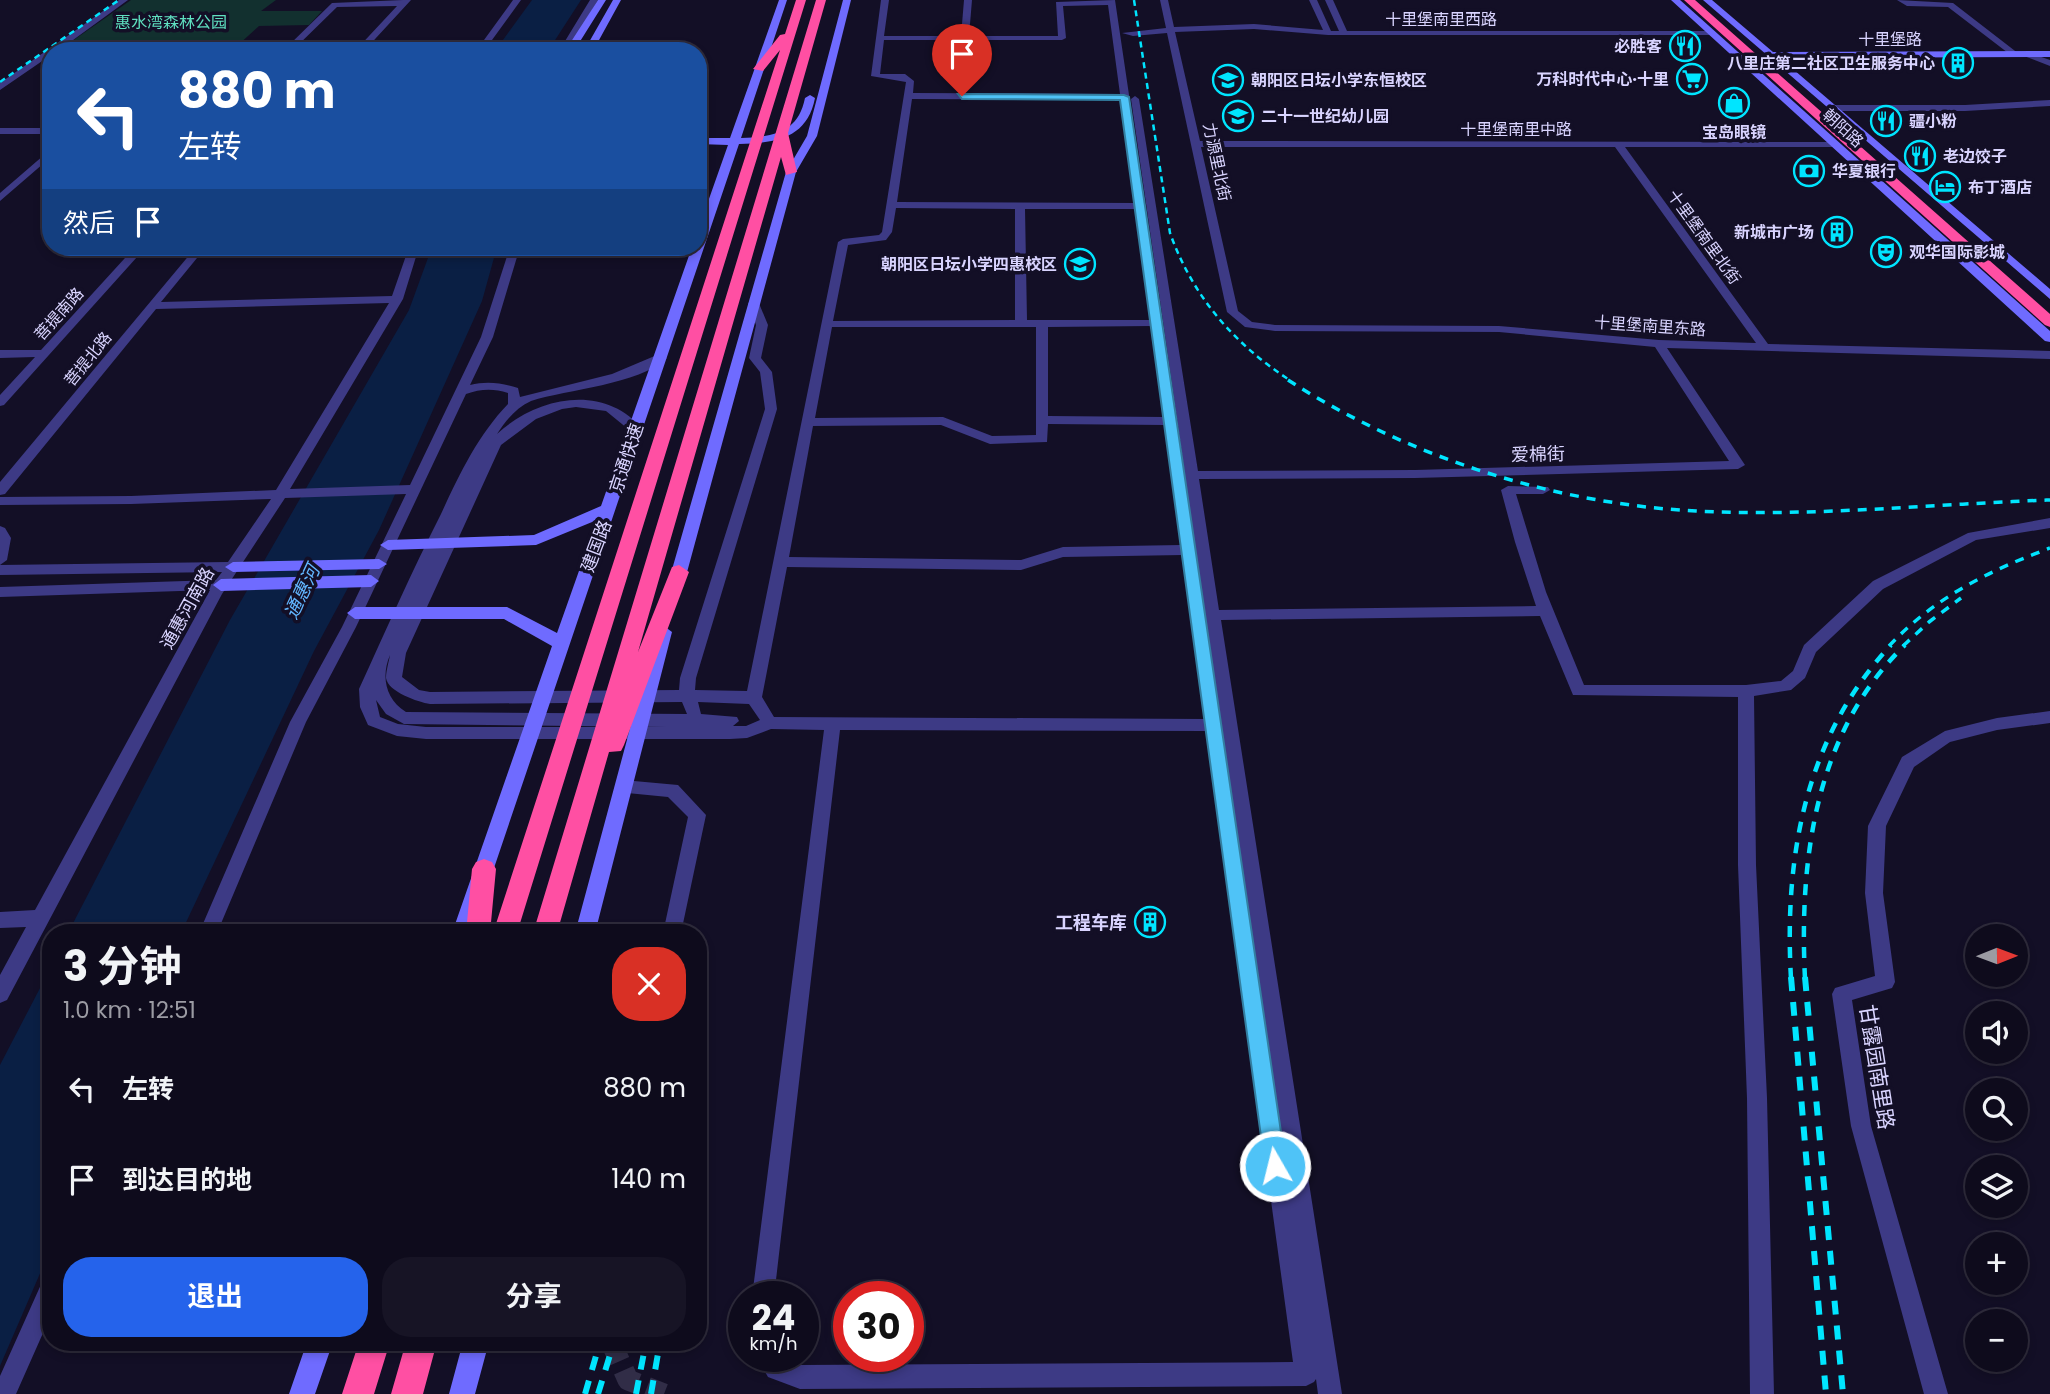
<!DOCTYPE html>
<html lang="zh">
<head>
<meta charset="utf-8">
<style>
  :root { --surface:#0e0b1c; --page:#171425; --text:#f1f3f6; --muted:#9b9ba3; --line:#2e2b3b; --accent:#2563eb }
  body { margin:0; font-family:Poppins,"Noto Sans SC",sans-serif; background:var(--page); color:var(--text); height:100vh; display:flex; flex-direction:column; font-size:26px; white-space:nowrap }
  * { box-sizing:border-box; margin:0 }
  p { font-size:23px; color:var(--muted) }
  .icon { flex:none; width:38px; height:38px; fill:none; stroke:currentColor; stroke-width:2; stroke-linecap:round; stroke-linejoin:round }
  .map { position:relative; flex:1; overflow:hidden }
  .drawer { position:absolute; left:42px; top:924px; width:665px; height:427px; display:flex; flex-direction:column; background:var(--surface); border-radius:28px; box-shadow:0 4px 10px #0003,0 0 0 2px var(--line) }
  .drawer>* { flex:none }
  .guide { position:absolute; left:42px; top:42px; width:665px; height:214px; border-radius:28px; box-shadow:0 4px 10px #0003,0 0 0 2px var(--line); background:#1a4fa0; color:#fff; overflow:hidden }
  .needle { width:46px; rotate:89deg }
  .fabs { position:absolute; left:1965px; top:924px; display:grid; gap:14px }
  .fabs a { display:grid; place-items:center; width:63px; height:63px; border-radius:50%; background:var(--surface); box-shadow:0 4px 10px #0003,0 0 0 2px var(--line); font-size:35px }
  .speed { position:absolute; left:728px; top:1281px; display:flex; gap:14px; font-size:35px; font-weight:700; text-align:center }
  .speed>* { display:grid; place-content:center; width:91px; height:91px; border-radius:50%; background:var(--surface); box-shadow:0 4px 10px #0003,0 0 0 2px var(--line); line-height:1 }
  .speed small { font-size:18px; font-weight:400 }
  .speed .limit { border:10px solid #d22; background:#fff; color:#111 }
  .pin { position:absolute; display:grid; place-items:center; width:60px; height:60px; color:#fff; margin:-72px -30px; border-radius:50% 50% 50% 0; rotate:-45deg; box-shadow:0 0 7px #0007 }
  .pin .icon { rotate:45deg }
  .me { position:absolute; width:77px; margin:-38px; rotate:352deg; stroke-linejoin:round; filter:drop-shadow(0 0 5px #0008) }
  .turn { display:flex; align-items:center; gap:24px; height:147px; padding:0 21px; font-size:32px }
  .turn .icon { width:91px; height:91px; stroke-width:2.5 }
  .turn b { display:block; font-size:49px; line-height:60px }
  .then { display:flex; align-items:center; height:66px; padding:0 21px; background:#0003; gap:14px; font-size:26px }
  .round { display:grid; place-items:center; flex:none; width:74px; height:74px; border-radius:28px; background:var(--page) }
  .overview { display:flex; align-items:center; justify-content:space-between; height:119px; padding:0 21px }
  h1 { font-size:42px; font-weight:700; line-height:52px }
  .button { display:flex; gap:14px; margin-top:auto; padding:14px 21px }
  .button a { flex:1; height:80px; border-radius:28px; background:var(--accent); color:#fff; font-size:28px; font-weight:700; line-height:80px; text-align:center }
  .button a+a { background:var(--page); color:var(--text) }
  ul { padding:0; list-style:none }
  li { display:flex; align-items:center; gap:21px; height:91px; padding:0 21px }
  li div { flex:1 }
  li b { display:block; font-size:26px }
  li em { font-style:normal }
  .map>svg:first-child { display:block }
</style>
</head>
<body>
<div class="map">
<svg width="2050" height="1394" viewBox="0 0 2050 1394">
  <rect width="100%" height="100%" fill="#130f26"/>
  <path fill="#12302f" d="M131 0H276L261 11H322L309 25 259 26 238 45C216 45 149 38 135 51H58Z"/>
  <path fill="#0a1f44" d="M532 0H581L548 51H495Z
    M432 247H497L482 301 379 530 314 651 181 933H68L230 620 409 310Z
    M51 967V1248L0 1366V1065Z"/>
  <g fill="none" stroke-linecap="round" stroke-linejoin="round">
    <path stroke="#312d47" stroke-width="21" stroke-dasharray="21 10" stroke-linecap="butt" d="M611 1342 628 1380 664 1394"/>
    <path fill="#3d3a85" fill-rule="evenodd" d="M119 0H128L58 51H51V55L0 90V83Z
      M403 0H411L364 51H355L397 6 337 7 292 51 285 49 332 3Z
      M513 0H521L484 51H476Z
      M590 0H598L567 51H559Z
      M881 0H889L884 36H961L964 0H972L969 36H1058L1056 2 1115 0 1186 481 1131 99 1135 96 1139 99 1198 471 1415 470 1729 461 1655 347 1499 332 1275 331 1245 327 1227 312 1167 33 1133 36 1122 33 1166 28 1160 0H1168L1174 27 1254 24 1323 30 1309 0H1317L1331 31H1339L1325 0H1333L1347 31H1715L1712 35H1328L1254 29 1175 32 1200 141 1838 142V146L1835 147H1625L1768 344 2050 351V359L1667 348 1745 465 1738 469 1415 478 1199 479 1219 610 1536 606 1515 542 1501 490 1508 486 1548 487 1550 490 1543 494H1516L1546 592 1584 685H1746L1781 681 1793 671 1804 645 1873 581 1968 533 2050 518V528L1976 540 1883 589 1816 652 1805 678 1791 690 1754 696 1756 865 1767 1098 1774 1394H1750L1747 1098 1738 865V697L1573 695 1540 616 1221 620 1342 1394H1318L1316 1379 1314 1382 1306 1386 800 1389 768 1377 756 1356H782L784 1360 800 1365 1293 1362 1207 731 840 730 774 1297H752L824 730 771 729 747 738 730 739H426L397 736 368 725 360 707 359 689C386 630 412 571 441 514 459 475 478 435 508 404V393C493 388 480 389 466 394L356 627 306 722 217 933H199L290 722 342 627 406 494 285 498 222 594 7 1000 0 1003V975L26 927 0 928V912L35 910 210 590 0 597V587L216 580 222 572 0 575V565L228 562 271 499 131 504 0 505V497L131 496 276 490 389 303 156 309 5 494 0 495V482L196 247H206L161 302 392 296 409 247H419L403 299 290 489 410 485 481 337 510 247H520L493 337 470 385C487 381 502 383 518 388L520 397 612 374 657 355 661 354 667 358C638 385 568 389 531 401 516 408 506 420 497 434 538 396 605 383 643 430L637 434 633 433 606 411 576 407 562 409 536 419 501 445 406 653 402 677 419 690 430 692 679 690 680 678 765 409 760 372 749 358 756 325 748 303 758 301 768 325 761 358 772 372 777 409 696 678 695 690 747 691 838 242 843 239 879 235 882 232 906 82 871 76ZM1108 5 1120 94 913 93 914 81 905 74H880L884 40H1062L1066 38 1063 6ZM912 99 1121 100 1135 203 897 202ZM1201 147H1615L1756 343 1659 340 1499 326 1275 325 1252 322 1238 311ZM896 208 1015 209V320L833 321 848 245 886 240 892 232ZM1025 209H1136L1151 320H1027ZM1152 326 1164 417 1048 416V327ZM832 327H1036V435L992 436 943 417 815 418ZM1048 424 1165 425 1181 545 1063 547 1021 560 789 557 813 426 941 425 990 444 1047 442ZM1183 555 1205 719 774 717 762 697 787 567 1021 570 1063 557ZM390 655C389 661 386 671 386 678 388 692 418 702 430 704L682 702 687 714 406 712C385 699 381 676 390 655ZM376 700 386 714 404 724 666 727H426L398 724 380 717ZM698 702 749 704 760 720 746 726H733L739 721 737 717 701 714Z
      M1897 0 1953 3 2019 54 2012 56 1948 7 1907 6Z
      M2027 52 2050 60V66L2024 56 2023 54Z
      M2050 100V106L1965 111H1833L1829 108 1833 105H1965Z
      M0 128H51V134H0Z
      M51 149V157L0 201V193Z
      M135 247H146L4 405 0 406V395L35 357 0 358V350H41Z
      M0 526 5 528 11 538 7 560 0 565Z
      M2050 711V723L1997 730 1950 742 1914 767 1886 826 1883 893 1895 982 1892 988 1852 1000 1871 1126 1948 1394H1924L1851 1126 1832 994 1835 988 1875 976 1865 893 1868 826 1902 757 1945 731 1997 718Z
      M623 780 678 785 706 815 681 933H663L688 817 668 797 617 792 615 787 617 782Z
      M51 1277V1315L16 1394H0V1376L43 1280Z"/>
    <path fill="#6f6bff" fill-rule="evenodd" d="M598 0H606L574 51H565Z
      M613 0H621L593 51H584Z
      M779 0H787L741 138C773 137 798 133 805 98L810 95 815 98C807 139 775 143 739 144L472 933H452L552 646 504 619H355L347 613 355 607H507L557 633 597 520 536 545 388 550 380 545 388 540 534 535 601 506 692 247H698V230L728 145 698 144V138H730Z
      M843 0H851L817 136 796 172 683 587 675 593 667 587 786 172 807 136Z
      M1671 0H1680L2050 331V342L2045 341Z
      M1703 0H1712L1773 52 2050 51V57L1780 58 2050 289V299Z
      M379 559 387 564 379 569 233 572 225 567 233 562Z
      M371 575 379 581 371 587 221 591 213 585 221 579Z
      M664 626 672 632 595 933H575L656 632Z
      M307 1342H333L315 1394H289Z
      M463 1342H489L475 1394H449Z"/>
    <path fill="#ff4fa3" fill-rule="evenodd" d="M796 0H806L517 933H493L780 50 763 71 753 69 780 35 785 34Z
      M816 0H826L788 133 797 172 786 175 781 157 638 652 672 567 679 565 689 572 624 745 621 751 609 752 557 933H533Z
      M1684 0H1695L2050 314V327L2045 325Z
      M484 859 492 862 496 869 490 933H466L472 869 476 862Z
      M359 1342H390L374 1394H342Z
      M406 1342H437L423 1394H391Z"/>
    <path stroke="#00e5ff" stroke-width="2.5" stroke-dasharray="6 4.5" stroke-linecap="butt" d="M1134 0 1170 233C1193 297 1234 344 1291 381
      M0 82 119 0"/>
    <path stroke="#00e5ff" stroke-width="3.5" stroke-dasharray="9 8" stroke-linecap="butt" d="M1288 380C1408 457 1554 504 1696 511 1814 517 1932 504 2050 500
      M1889 646C1934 598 1988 571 2050 548
      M1903 646 1929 622 1961 598"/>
    <path stroke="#00e5ff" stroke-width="4.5" stroke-dasharray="11 10" stroke-linecap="butt" d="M1791 979C1784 857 1805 737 1891 645
      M1805 979C1799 860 1815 732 1905 645"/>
    <path stroke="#00e5ff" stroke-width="6" stroke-dasharray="14 11" stroke-linecap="butt" d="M1791 977 1826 1394
      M1805 977 1843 1394
      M585 1394 600 1342
      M598 1394 614 1342
      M636 1394 646 1342
      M651 1394 660 1342"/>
  </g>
  <path fill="#4fc3f7" stroke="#337fa1" stroke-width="2" d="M958 94 1124 95 1129 97 1286 1166 1283 1173 1275 1176 1268 1173 1265 1166 1120 100 962 99Z"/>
  <defs>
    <g id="restaurant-ring" transform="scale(1.575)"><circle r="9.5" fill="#130f26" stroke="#00e5ff" stroke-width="1.5"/><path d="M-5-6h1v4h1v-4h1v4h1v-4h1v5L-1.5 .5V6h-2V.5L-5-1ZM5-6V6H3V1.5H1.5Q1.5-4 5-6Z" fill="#00e5ff"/></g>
    <g id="building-ring" transform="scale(1.575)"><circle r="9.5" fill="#130f26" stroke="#00e5ff" stroke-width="1.5"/><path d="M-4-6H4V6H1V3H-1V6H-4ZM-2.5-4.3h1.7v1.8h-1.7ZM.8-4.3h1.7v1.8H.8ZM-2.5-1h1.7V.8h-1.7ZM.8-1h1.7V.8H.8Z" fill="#00e5ff"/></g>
    <g id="supermarket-ring" transform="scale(1.575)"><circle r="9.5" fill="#130f26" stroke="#00e5ff" stroke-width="1.5"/><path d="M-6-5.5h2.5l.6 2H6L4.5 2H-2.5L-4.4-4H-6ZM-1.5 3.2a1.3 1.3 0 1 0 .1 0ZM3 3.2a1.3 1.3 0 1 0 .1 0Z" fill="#00e5ff"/></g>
    <g id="school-ring" transform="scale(1.575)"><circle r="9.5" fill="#130f26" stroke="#00e5ff" stroke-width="1.5"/><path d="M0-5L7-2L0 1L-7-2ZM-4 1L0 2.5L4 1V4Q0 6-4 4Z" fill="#00e5ff"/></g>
    <g id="shop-ring" transform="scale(1.575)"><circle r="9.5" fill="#130f26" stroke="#00e5ff" stroke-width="1.5"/><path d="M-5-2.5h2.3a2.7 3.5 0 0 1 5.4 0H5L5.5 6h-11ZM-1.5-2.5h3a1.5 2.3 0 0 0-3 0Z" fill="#00e5ff"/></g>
    <g id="bank-ring" transform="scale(1.575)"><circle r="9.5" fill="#130f26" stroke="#00e5ff" stroke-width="1.5"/><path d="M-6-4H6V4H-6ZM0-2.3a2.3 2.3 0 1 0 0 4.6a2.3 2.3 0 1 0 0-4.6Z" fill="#00e5ff"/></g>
    <g id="hotel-ring" transform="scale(1.575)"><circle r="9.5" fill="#130f26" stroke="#00e5ff" stroke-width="1.5"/><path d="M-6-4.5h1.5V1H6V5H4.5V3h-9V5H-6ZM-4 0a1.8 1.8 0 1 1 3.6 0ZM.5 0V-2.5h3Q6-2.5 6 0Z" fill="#00e5ff"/></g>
    <g id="theatre-ring" transform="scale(1.575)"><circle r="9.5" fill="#130f26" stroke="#00e5ff" stroke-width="1.5"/><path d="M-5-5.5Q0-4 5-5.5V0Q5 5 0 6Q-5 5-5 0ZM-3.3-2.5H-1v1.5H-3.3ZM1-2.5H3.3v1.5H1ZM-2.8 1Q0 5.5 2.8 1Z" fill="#00e5ff"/></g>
  </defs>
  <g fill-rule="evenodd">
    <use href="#restaurant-ring" x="1685" y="46"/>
    <use href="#building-ring" x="1958" y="63"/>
    <use href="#supermarket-ring" x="1692" y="79"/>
    <use href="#school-ring" x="1228" y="80"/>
    <use href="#shop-ring" x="1734" y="103"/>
    <use href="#school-ring" x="1238" y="116"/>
    <use href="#restaurant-ring" x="1886" y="121"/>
    <use href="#restaurant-ring" x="1920" y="156"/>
    <use href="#bank-ring" x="1809" y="171"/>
    <use href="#hotel-ring" x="1945" y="187"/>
    <use href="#building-ring" x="1837" y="232"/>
    <use href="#theatre-ring" x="1886" y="252"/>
    <use href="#school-ring" x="1080" y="264"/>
    <use href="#building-ring" x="1150" y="922"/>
  </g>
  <g text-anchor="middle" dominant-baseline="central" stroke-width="7" stroke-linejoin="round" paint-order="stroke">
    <g font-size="16" fill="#d9d4ff" stroke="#130f26">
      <text x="1441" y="19">十里堡南里西路</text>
      <text x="1890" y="39">十里堡路</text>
      <text transform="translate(1843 128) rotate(42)">朝阳路</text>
      <text x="1516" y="129">十里堡南里中路</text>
      <text transform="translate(1217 162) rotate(78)">力源里北街</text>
      <text transform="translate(1704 237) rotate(54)">十里堡南里北街</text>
      <text transform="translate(59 314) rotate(-48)">菩提南路</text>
      <text transform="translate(1650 326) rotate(4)">十里堡南里东路</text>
      <text transform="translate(88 359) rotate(-51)">菩提北路</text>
    </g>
    <g font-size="16" fill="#5fe0c0" stroke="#130f26">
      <text x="171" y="22">惠水湾森林公园</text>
    </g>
    <g font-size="16" font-weight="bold" fill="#d9d4ff" stroke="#130f26" text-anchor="start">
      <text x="1662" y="46" text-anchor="end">必胜客</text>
      <text x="1935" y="63" text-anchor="end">八里庄第二社区卫生服务中心</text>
      <text x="1669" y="79" text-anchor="end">万科时代中心·十里</text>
      <text x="1251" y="80">朝阳区日坛小学东恒校区</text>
      <text x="1261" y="116">二十一世纪幼儿园</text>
      <text x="1909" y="121">疆小粉</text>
      <text x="1734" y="132" text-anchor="middle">宝岛眼镜</text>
      <text x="1943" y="156">老边饺子</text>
      <text x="1832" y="171">华夏银行</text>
      <text x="1968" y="187">布丁酒店</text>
      <text x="1814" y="232" text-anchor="end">新城市广场</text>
      <text x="1909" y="252">观华国际影城</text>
      <text x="1057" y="264" text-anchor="end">朝阳区日坛小学四惠校区</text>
    </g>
    <g font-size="18" fill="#d9d4ff" stroke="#130f26">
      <text transform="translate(1538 454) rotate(-1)">爱棉街</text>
      <text transform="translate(626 458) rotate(-72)">京通快速</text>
      <text transform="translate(596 546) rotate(-69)">建国路</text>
      <text transform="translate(187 608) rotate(-61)">通惠河南路</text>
    </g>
    <g font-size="18" font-weight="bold" fill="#d9d4ff" stroke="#130f26" text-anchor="end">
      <text x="1127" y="922">工程车库</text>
    </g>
    <g font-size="19" font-style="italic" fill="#62b6ff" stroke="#130f26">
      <text transform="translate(302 592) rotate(-65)">通惠河</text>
    </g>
    <g font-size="21" fill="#d9d4ff" stroke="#130f26">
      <text transform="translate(1877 1067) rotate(81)">甘露园南里路</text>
    </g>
  </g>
</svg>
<div class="fabs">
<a><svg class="needle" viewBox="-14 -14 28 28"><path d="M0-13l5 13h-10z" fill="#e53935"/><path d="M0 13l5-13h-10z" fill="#9b9ba3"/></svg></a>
<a><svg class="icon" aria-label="sound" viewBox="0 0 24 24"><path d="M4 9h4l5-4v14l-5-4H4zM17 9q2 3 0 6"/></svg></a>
<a><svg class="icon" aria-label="search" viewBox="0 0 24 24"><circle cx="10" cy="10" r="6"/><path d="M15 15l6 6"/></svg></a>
<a><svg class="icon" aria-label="layers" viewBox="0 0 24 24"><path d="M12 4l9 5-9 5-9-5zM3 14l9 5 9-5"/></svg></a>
<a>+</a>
<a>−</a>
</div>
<div class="speed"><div>24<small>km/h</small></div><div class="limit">30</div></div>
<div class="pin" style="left:962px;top:96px;background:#d93025"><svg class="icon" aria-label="arrive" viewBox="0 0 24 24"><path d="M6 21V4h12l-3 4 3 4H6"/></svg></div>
<svg class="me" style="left:1275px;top:1166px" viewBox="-20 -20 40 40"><circle r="17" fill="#4fc3f7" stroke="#fff" stroke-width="3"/><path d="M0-11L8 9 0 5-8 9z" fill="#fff"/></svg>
<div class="guide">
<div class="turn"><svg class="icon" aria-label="left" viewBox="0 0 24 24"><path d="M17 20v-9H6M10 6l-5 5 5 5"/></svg><div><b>880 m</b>左转</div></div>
<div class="then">然后<svg class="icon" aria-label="arrive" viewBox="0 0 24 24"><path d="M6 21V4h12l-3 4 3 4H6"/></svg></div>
</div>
<section class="drawer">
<div class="overview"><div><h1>3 分钟</h1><p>1.0 km · 12:51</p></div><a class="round" style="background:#d93025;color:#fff"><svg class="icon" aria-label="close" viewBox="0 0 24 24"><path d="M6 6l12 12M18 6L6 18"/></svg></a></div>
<ul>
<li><svg class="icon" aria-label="left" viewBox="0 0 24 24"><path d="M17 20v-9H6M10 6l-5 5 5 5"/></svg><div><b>左转</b></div><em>880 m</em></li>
<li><svg class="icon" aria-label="arrive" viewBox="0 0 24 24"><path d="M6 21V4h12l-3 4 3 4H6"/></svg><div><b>到达目的地</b></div><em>140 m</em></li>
</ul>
<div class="button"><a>退出</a><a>分享</a></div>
</section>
</div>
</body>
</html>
